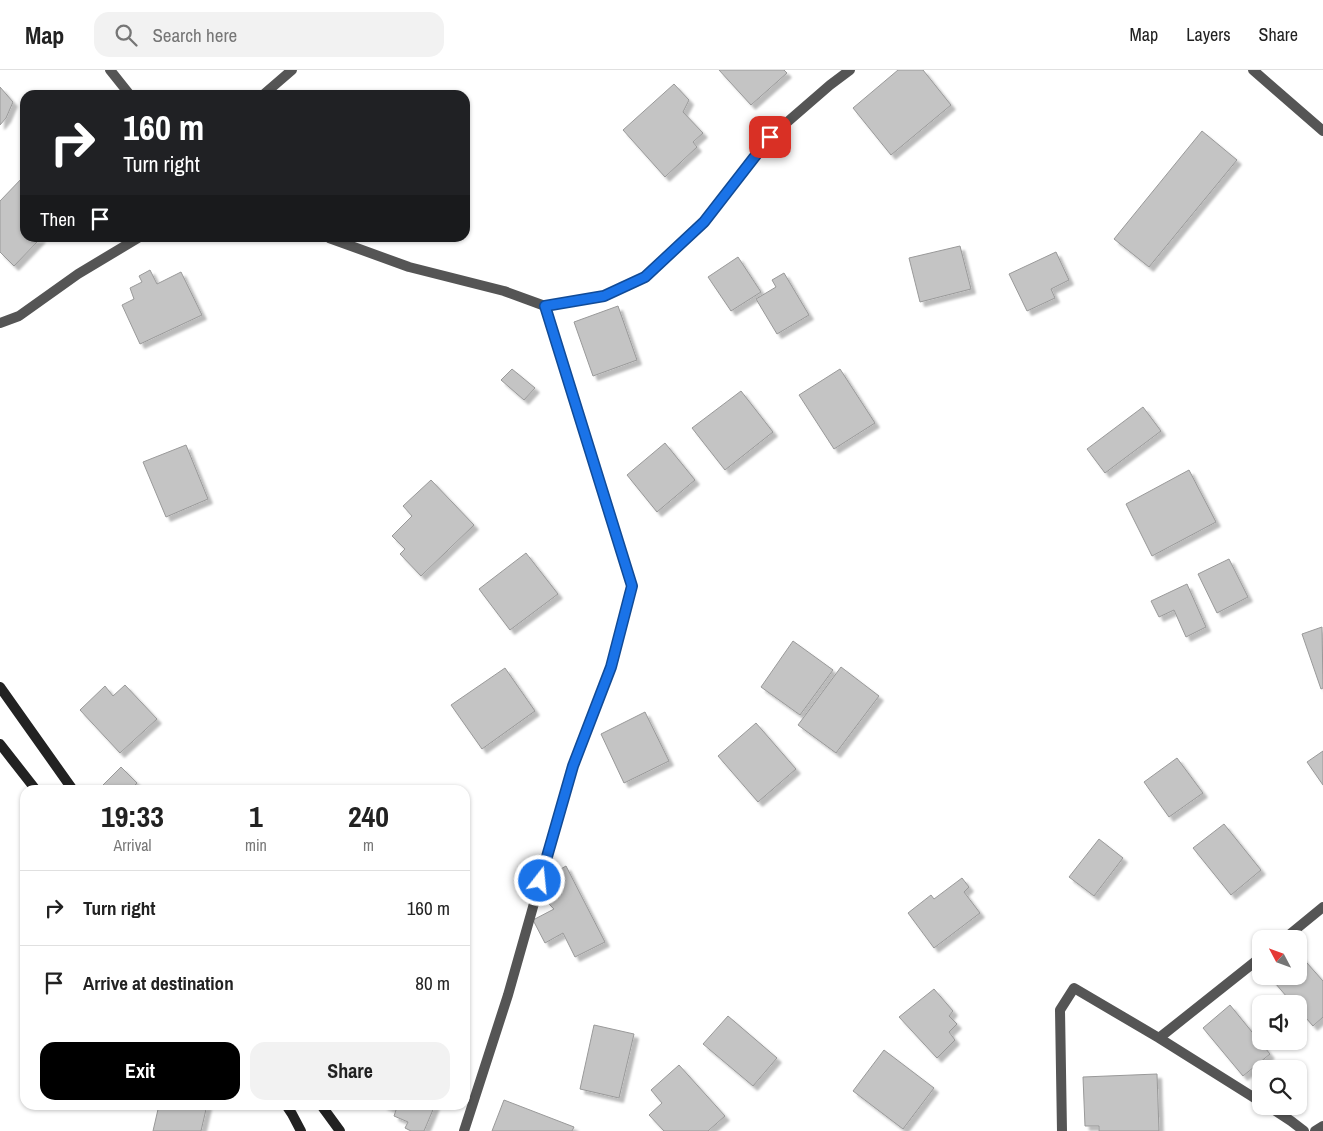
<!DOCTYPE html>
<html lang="en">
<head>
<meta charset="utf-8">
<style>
  :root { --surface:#fff; --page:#f2f2f2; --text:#222; --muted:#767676; --line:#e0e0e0; --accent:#000 }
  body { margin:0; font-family:"Archivo Narrow",sans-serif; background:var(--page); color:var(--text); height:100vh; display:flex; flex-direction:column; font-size:19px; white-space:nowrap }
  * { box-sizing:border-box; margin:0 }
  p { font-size:16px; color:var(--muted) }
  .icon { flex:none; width:28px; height:28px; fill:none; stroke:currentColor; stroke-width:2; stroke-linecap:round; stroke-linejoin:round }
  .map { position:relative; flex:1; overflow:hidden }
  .panel { position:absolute; left:20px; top:715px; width:450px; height:325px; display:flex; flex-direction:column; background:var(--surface); border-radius:15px; box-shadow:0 1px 4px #0004 }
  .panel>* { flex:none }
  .top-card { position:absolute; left:20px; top:20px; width:450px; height:152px; border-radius:15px; box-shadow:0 1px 4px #0004; background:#202124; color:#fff; overflow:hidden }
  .needle { width:32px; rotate:311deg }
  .tools { position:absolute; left:1252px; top:860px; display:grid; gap:10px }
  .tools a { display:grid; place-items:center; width:55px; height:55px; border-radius:10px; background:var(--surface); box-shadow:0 1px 4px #0004; font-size:25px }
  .pin { position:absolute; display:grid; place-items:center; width:42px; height:42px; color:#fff; margin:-21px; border-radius:10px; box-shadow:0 2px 8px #0006 }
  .me { position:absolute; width:55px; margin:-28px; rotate:16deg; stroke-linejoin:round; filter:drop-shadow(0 0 4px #0008) }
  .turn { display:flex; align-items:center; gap:18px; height:105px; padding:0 20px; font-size:22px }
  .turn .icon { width:65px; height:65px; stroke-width:2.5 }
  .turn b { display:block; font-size:35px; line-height:42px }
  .then { display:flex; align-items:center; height:48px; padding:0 20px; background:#0003; gap:10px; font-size:19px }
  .eta { display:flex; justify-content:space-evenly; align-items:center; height:85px; text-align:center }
  .eta b { font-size:30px; font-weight:700; line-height:35px }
  .primary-button { display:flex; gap:10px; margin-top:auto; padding:10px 20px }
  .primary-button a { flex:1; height:58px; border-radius:15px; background:var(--accent); color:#fff; font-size:20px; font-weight:700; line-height:58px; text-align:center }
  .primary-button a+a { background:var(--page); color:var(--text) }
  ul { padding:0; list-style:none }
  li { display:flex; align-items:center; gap:15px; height:75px; padding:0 20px; border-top:1px solid var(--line) }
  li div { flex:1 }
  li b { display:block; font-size:19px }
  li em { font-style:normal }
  header { display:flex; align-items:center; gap:30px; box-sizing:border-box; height:70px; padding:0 25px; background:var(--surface); border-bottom:1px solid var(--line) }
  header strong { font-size:24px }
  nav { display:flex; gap:28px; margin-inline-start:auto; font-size:18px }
  .search { width:350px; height:45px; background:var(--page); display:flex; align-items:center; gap:12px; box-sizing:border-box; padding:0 18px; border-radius:15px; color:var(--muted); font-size:19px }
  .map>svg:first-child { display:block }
</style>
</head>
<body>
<header>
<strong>Map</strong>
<div class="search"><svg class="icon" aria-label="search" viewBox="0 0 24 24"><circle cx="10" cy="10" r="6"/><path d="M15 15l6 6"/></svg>Search here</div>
<nav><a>Map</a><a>Layers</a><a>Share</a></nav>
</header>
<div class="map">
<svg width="1323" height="1061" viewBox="0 0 1323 1061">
  <defs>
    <filter id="shadow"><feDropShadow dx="4.5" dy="4.5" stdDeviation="1" flood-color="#0004"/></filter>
  </defs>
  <rect width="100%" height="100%" fill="#fff"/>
  <path fill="#c4c4c4" stroke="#999" filter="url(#shadow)" d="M719 0H784L787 3 751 35Z
    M898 0H923L951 35 891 85 853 38Z
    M674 14 689 30 683 42 703 63 693 72 697 77 665 107 623 60Z
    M0 17 13 32 6 48 0 55Z
    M1202 61 1237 90 1149 197 1114 169Z
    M23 107 25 109V168H41L14 196 0 182V131Z
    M960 176 971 219 920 232 909 188Z
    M1056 182 1069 210 1051 219 1055 228 1027 241 1009 204Z
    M738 187 761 222 731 241 708 207Z
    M150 200 157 214 181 202 202 245 140 274 122 235 134 229 130 218 142 212 139 206Z
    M784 203 809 245 777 264 756 229 776 217 772 210Z
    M618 236 637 290 593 306 574 252Z
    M512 299 535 318 524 330 501 310Z
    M840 299 875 353 834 379 799 325Z
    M741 321 773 362 725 400 692 358Z
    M1143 337 1161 361 1105 403 1087 379Z
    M665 373 695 410 657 442 627 405Z
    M186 375 208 429 166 447 143 392Z
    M1189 400 1216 452 1152 486 1126 434Z
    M431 410 474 455 421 506 400 484 405 479 392 466 412 446 403 436Z
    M526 483 558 524 510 560 479 519Z
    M1229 489 1248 527 1217 543 1198 504Z
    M1187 514 1206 557 1186 567 1174 540 1159 547 1151 531Z
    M1322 557 1323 618 1321 619 1302 564Z
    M793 571 833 600 800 645 761 617Z
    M841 597 879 626 836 683 798 655Z
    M505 598 535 641 482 679 451 635Z
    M125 615 157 649 120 683 80 640 105 616 113 626Z
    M645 642 669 691 624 713 601 664Z
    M756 653 796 699 758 732 718 686Z
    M1323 681V715L1307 692Z
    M1177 688 1203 723 1169 747 1144 712Z
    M121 697 137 713 130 720H98Z
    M1224 754 1261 800 1231 825 1193 778Z
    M1099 769 1123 788 1094 826 1069 807Z
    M566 796 605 872 575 887 563 863 545 873 533 850 554 839 547 832 555 825 552 804Z
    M962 808 969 817 964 822 980 843 934 878 908 843 931 825 934 829Z
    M1299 884 1323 911V947L1313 956 1299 940V934H1293L1269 906H1299Z
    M934 919 953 941 949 946 957 954 949 962 955 970 937 988 899 947Z
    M1230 935 1270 984 1243 1006 1203 958Z
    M728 946 777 988 753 1016 703 974Z
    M594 955 634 964 619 1028 580 1019Z
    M884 980 934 1018 903 1059 853 1021Z
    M679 995 725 1046 708 1061H664L649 1045 662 1033 651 1020Z
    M1157 1004 1159 1061H1099V1056H1085L1083 1007Z
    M504 1030 574 1057 572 1061H492Z
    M159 1035H207L201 1061H153Z
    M383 1035H435L424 1061H411L405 1058 408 1052 394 1046 396 1040Z"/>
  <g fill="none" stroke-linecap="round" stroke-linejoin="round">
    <path stroke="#555" stroke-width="10" d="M110 0 130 25
      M263 25 292 0
      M329 168 409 197 504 221 545 236 604 226 645 207 704 152 770 67 830 15 850 0
      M0 253 19 246 78 204 138 168
      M1284 869 1323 837
      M1159 968 1261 1032
      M1268 1036 1291 1051 1304 1061
      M464 1061 508 925 573 696 611 597 632 516 545 236
      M1062 1061 1060 940 1074 918 1159 968 1261 887
      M1315 1061 1323 1056"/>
    <path stroke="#555" stroke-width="10" d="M1253 0 1323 61"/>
    <path stroke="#222" stroke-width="10" d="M0 617 73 720
      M0 674 36 720
      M286 1035 292 1044 301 1061
      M321 1035 340 1061"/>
  </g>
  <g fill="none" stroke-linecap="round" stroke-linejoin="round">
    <g stroke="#114b97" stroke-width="12">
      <path id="route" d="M540 811 573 696 611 597 632 516 545 236 604 226 645 207 704 152 770 67"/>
    </g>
    <use href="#route" stroke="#1a73e8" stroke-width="9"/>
  </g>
</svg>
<div class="tools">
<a><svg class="needle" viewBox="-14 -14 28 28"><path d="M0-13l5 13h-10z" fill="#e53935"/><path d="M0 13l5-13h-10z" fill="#767676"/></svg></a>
<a><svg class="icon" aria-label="sound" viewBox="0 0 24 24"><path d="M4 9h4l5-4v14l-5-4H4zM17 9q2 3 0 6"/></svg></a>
<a><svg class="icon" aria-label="search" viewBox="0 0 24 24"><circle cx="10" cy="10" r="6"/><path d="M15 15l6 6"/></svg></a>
</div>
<div class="pin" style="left:770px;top:67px;background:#d93025"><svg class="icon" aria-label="arrive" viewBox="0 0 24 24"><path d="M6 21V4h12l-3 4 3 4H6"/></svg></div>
<svg class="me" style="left:540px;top:811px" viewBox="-20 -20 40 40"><circle r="17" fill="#1a73e8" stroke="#fff" stroke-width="3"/><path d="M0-11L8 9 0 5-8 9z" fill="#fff"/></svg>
<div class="top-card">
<div class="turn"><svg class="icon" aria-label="right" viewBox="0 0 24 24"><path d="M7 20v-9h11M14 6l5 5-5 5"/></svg><div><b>160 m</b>Turn right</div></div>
<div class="then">Then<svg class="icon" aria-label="arrive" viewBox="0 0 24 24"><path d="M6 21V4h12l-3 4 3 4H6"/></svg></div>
</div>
<section class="panel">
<div class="eta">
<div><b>19:33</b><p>Arrival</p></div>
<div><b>1</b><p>min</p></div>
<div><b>240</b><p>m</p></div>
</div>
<ul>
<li><svg class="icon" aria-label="right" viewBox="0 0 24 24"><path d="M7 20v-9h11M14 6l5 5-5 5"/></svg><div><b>Turn right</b></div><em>160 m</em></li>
<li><svg class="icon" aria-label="arrive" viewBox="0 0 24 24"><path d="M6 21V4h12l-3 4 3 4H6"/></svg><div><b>Arrive at destination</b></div><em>80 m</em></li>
</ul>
<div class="primary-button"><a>Exit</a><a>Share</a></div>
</section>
</div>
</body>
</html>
